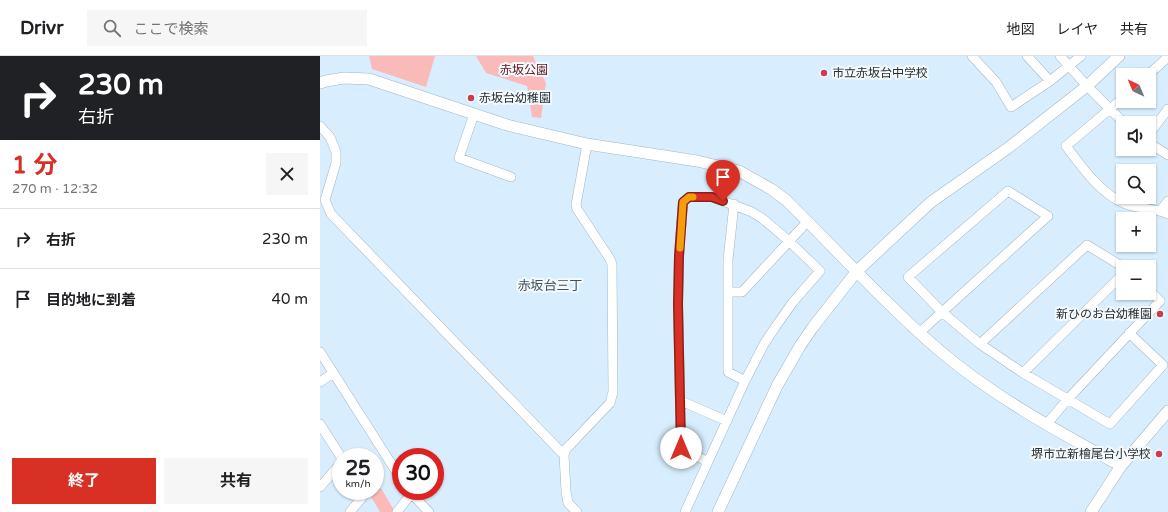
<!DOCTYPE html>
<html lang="ja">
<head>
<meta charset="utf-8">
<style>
  :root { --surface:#fff; --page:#f6f6f6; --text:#202124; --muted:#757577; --line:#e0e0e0; --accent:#d93025 }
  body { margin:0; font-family:"Varela Round","Noto Sans JP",sans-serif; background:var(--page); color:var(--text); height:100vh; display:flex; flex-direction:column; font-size:15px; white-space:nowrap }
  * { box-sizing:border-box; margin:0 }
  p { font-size:13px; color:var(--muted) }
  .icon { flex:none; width:22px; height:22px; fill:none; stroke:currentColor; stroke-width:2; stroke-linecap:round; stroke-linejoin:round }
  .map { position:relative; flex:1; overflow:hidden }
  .sheet { display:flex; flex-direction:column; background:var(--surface); width:320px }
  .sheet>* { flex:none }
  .top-card { background:#202124; color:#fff; overflow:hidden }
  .needle { width:26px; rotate:316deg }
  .fabs { position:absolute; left:796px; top:12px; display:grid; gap:8px }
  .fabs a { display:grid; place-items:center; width:40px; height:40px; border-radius:0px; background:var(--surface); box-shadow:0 1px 3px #0004; font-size:20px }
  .speed { position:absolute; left:12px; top:392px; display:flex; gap:8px; font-size:20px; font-weight:700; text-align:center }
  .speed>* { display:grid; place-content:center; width:52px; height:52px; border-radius:50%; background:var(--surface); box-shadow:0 1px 3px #0004; line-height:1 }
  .speed small { font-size:10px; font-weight:400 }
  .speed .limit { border:6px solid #d22; background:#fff; color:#111 }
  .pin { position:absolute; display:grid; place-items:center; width:34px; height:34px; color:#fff; margin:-41px -17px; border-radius:50% 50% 50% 0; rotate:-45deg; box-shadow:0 0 4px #0007 }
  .pin .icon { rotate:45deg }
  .me { position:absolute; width:44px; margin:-22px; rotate:0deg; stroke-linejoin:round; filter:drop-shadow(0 0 3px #0008) }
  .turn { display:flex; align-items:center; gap:14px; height:84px; padding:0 12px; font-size:18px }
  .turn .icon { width:52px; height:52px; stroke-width:2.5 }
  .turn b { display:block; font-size:28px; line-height:34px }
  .round { display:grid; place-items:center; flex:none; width:42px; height:42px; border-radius:0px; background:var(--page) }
  .overview { display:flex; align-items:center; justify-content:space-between; height:68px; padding:0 12px }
  h1 { font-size:24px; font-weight:700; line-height:30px; color:var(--accent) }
  .cta { display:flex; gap:8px; margin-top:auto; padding:8px 12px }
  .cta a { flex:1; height:46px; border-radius:0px; background:var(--accent); color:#fff; font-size:16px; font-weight:700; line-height:46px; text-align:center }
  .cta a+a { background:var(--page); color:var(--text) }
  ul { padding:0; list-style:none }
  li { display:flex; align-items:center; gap:12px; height:60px; padding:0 12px; border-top:1px solid var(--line) }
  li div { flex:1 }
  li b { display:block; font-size:15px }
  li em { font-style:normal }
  header { display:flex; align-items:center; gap:24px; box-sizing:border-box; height:56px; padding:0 20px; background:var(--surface); border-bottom:1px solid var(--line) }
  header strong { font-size:19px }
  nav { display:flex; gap:22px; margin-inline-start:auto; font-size:14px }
  .search { width:280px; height:36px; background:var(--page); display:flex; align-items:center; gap:10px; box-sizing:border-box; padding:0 14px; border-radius:0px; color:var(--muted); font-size:15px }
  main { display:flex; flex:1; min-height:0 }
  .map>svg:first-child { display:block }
</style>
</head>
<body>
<header>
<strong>Drivr</strong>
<div class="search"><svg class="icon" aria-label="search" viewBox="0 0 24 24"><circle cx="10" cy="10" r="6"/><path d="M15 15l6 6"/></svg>ここで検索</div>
<nav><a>地図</a><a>レイヤ</a><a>共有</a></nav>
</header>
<main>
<section class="sheet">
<div class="top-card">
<div class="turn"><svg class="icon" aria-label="right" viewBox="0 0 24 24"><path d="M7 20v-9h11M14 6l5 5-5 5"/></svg><div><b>230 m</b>右折</div></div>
</div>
<div class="overview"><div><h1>1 分</h1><p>270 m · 12:32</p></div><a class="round"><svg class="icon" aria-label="close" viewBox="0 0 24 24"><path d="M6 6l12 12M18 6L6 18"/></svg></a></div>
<ul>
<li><svg class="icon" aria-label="right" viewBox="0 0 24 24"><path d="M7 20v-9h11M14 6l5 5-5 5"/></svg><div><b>右折</b></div><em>230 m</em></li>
<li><svg class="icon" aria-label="arrive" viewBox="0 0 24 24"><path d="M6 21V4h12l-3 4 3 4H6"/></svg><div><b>目的地に到着</b></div><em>40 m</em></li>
</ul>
<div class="cta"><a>終了</a><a>共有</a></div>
</section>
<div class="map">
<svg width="848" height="456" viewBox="0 0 848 456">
  <rect width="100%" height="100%" fill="#d8eefe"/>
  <path fill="#fbbaba" d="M49 0H115L106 31 52 13Z
    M156 0H213L226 27 221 62 212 61 207 30 166 17Z
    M61 432 74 454 73 456H60L50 439Z"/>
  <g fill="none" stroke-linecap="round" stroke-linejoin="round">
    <g stroke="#a1b6c5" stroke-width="10">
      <path id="minor" d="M652 0 676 26 691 51 730 25 761 0
        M707 0 730 25
        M740 0 767 30 804 67
        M828 19 848 1
        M803 42 746 90C762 111 780 138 806 148 819 153 835 152 848 158
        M154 58 139 102 191 121
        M0 70 10 81 16 96V107L5 144 11 158 244 399
        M829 78 848 53
        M829 87 848 99
        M414 148 408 204V316L425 325
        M840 155 848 145
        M408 236H422L488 165
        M599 277 728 160 688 135 588 221 622 256 660 288 703 317 790 368 843 309 809 277
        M660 288 767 189 803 211
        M0 296 81 423
        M703 317 803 218
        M0 326 13 317
        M361 345 407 365
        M0 368 21 401
        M726 369 747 344 840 245 829 234
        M0 431 21 407
        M89 435 109 456
        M30 456 45 438 42 435
        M77 456 91 438
        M257 456 248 447 246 435 244 399 246 393 251 388 290 347 293 336 292 208 290 203 257 153 256 149 267 88
        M365 456 425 325 444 288 456 270 473 246 500 215 469 185 443 163 432 156 392 141H369L363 146 359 200 358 248 361 392 388 406"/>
    </g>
    <g stroke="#a1b6c5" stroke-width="12">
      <path id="tertiary" d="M0 27 6 25 24 22 49 23 187 69 267 88 377 105 419 115 451 133 466 144C517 194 565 248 620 295 674 341 739 376 801 410
        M398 456 457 330 480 290 493 271 537 215 611 146 688 92 767 30 799 0
        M771 456 801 410 848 355"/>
    </g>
    <use href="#minor" stroke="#fff" stroke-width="9"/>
    <use href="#tertiary" stroke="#fff" stroke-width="11"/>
  </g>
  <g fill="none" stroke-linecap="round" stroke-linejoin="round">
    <g stroke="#8d1f18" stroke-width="10">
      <path id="route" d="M361 392 358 248 359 200 363 146 369 141H392L403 145"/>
    </g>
    <use href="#route" stroke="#d93025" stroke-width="7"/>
    <path stroke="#f59e0b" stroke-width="7" d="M360 192 363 146 369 141H373"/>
  </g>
  <g fill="#cc3c4e" stroke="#f4f9fc" stroke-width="1.5">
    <circle cx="504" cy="17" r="4"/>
    <circle cx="151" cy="42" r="4"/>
    <circle cx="840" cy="258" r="4"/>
    <circle cx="839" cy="398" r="4"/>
  </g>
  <g text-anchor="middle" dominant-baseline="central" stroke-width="4" stroke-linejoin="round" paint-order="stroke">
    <g font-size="12" fill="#641420" stroke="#f4f9fc">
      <text x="204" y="14">赤坂公園</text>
    </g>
    <g font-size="12" fill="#283137" stroke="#f4f9fc" text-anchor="start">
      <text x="512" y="17">市立赤坂台中学校</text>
      <text x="159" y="42">赤坂台幼稚園</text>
      <text x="832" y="258" text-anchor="end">新ひのお台幼稚園</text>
      <text x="831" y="398" text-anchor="end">堺市立新檜尾台小学校</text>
    </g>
    <g font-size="13" fill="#40525f" stroke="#f4f9fc">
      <text x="230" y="230">赤坂台三丁</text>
    </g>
  </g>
</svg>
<div class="fabs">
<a><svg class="needle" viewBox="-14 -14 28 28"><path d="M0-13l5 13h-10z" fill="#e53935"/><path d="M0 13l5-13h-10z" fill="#757577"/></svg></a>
<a><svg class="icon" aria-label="sound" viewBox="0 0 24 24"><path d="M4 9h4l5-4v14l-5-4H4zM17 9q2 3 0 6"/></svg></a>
<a><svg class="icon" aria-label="search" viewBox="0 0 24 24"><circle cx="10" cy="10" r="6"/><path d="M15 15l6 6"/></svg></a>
<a>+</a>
<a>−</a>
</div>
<div class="speed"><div>25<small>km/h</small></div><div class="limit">30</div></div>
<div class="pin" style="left:403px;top:145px;background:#d93025"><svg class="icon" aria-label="arrive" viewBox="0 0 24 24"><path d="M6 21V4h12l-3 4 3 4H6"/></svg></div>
<svg class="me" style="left:361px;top:392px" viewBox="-20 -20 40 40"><circle r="19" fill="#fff"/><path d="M0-13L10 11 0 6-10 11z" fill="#d93025"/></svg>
</div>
</main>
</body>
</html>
